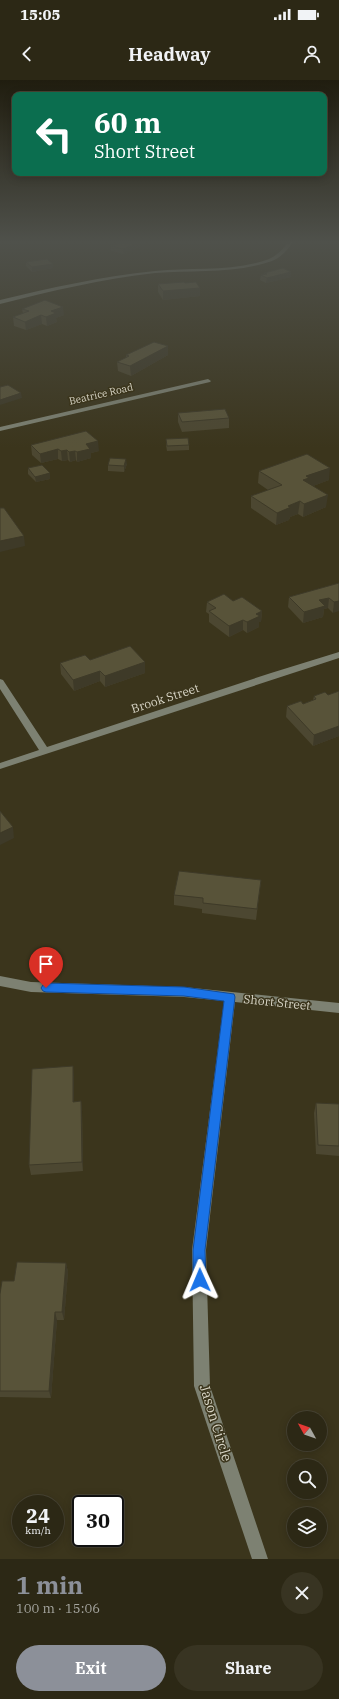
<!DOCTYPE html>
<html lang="en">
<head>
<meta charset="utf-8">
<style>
  :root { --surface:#2c2815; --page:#383422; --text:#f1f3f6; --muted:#a6a6a0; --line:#484434; --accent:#8c9099 }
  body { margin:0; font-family:"IBM Plex Serif",serif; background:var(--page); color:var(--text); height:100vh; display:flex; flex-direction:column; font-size:15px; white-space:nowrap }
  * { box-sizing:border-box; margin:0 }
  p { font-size:13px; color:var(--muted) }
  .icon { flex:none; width:22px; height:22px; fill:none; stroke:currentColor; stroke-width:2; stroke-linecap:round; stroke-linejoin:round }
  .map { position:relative; height:1479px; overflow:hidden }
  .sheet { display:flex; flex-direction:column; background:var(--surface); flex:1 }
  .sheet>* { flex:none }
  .guide { position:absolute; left:12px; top:12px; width:315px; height:84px; border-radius:8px; box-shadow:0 2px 10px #0003,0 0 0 1px var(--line); background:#0b6e4f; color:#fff; overflow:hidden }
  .needle { width:26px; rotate:310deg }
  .fabs { position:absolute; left:287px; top:1331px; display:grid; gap:8px }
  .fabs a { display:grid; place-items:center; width:40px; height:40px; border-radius:50%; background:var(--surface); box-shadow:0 2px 10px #0003,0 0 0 1px var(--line); font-size:20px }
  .speed { position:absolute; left:12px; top:1415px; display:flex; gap:8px; font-size:20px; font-weight:700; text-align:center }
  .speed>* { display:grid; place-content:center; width:52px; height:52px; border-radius:50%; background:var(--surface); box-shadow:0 2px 10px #0003,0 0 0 1px var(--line); line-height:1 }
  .speed small { font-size:10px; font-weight:400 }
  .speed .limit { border:2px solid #111; border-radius:6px; background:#fff; color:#111 }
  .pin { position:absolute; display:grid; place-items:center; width:34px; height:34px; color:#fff; margin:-41px -17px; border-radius:50% 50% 50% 0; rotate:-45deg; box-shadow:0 0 4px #0007 }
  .pin .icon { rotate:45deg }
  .me { position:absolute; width:44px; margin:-22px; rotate:359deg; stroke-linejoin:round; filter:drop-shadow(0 0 3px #0008) }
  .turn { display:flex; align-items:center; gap:14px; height:84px; padding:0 16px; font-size:18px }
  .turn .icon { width:52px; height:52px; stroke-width:2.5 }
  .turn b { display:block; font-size:28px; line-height:34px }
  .round { display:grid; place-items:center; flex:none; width:42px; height:42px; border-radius:21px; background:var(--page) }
  .summary { display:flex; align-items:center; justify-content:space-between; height:68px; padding:0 16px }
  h1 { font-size:24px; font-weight:700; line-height:30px; color:var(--accent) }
  .action { display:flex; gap:8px; margin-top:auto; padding:8px 16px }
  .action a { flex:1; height:46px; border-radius:24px; background:var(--accent); color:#fff; font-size:16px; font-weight:700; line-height:46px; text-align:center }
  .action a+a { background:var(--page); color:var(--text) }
  .status { display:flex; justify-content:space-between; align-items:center; height:28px; padding:0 20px; background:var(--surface); direction:ltr }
  .status svg { height:11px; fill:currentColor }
  header { display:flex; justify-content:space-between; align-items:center; height:52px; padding:0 16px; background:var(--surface); font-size:18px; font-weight:700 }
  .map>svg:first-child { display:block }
</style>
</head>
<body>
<div class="status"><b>15:05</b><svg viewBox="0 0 49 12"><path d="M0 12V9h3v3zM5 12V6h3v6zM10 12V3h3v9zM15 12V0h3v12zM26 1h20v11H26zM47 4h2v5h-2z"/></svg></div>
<header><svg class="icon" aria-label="back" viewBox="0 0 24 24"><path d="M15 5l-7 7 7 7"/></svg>Headway<svg class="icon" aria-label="person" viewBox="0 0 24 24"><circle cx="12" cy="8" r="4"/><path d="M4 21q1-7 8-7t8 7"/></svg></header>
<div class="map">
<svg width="339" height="1479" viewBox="0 0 339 1479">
  <rect width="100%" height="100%" fill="#3b351c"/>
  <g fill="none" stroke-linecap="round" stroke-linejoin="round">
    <path fill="#7d8172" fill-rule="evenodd" d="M289 161H294C288 169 282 177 272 181 234 194 193 190 155 193 102 199 51 211 0 224V220C51 208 102 196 155 191 192 187 233 192 269 179 278 175 284 168 289 161Z
      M208 299 211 301 210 302 0 351V347Z
      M339 572V578L0 689V683L39 670 0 609V599L3 600 47 667 271 593Z
      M0 896 31 902 184 907 339 923V933L235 922 206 1170 210 1306 268 1479H252L194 1306 192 1170 224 921 184 917 31 912 0 906Z"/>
  </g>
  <path fill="#4c4731" d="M146 164 123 174 111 171V166Z
    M26 182 53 188 32 192 26 186Z
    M291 192V197L266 203 260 200 261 195H264V193Z
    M185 203 200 216 163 220 158 212V204Z
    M22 229 64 235 56 238 57 242 47 246 42 244 26 250 14 246 13 237 23 234Z
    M168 266V275L131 296 118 291 117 282 126 278V275Z
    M178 333 229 338V348L182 352 178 342Z
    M166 359 189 365V370L167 371 166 365Z
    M31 365 99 371 91 373V378L77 382 76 380 70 382 68 380 62 381 58 379 41 383 32 375Z
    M127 384 124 392 108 391V385Z
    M28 388 50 399 36 402 28 394Z
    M259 391 329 400 313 406 326 427 303 437 298 434 290 437 289 440 276 445 251 428V416L268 410 258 403Z
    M339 503 333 533 328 528 324 529 323 537 303 543 288 527 289 517Z
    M233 521 262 531 261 542H259V547L247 553 243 550 229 557 209 542V534L206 532 207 522Z
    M90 580 145 593 105 607 100 601 74 611 61 594 60 583Z
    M339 611V656L313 666 286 637 287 626 303 624 313 620 314 616 328 615Z
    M261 800 256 840 202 833V829L174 825V815Z
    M74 996V1022L81 1021 82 1031 83 1091 31 1095 29 1085Z
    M316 1023 339 1024V1076L316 1074 314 1033Z
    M66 1183 68 1192 64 1240H57L51 1318 0 1317V1214L14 1201Z"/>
  <path fill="#3e3a28" d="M142 161H146V164L123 174V169Z
    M53 184V188L32 192V187Z
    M291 192V197L266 203 267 198Z
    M200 208V216L163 220V211Z
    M63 227 64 235 56 238 57 242 47 246 46 237 51 231Z
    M41 235 42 244 26 250 25 242Z
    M168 266V275L131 296 130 286Z
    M21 313 22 318 0 325V320Z
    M98 361 99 371 91 373V378L77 382V372L86 364Z
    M58 369V379L41 383 40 374Z
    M67 370 68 380 62 381 61 371Z
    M75 371 76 380 70 382 69 372Z
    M126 379 127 384 124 392V386Z
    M330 388 329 400 308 408 303 400 306 396Z
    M50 393V399L36 402 35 397Z
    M328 415 326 427 303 437 304 424Z
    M300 421 298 434 290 437 289 440 276 445 277 433 288 426Z
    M24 456 25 466 0 472V461Z
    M329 518 328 528 324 529 323 537 303 543 304 532 319 520Z
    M339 521V531L333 533 334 522Z
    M262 531 261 542H259V547L247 553V542L256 534Z
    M243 540V550L229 557V546Z
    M145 582V593L105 607V596Z
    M100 591V601L74 611 73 600Z
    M339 646V656L313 666 314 655Z
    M13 747 14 758 0 765V753Z
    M73 986 74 996V1032L73 1022Z
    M81 1021 82 1031 83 1091 82 1082Z
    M66 1183 68 1192 64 1240 62 1232Z
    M55 1232 57 1240 51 1318 49 1311Z"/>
  <path fill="#585339" stroke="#3e3a28" d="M123 161H142L123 169 111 166Z
    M47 179 53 184 32 187 26 182Z
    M283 188 291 192 267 198 261 195 267 194 264 193Z
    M184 202 185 203 196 202 200 208 163 211 158 204Z
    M45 220 63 227 51 231 56 233 46 237 41 235 25 242 13 237 29 231 22 229Z
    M154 262 168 266 130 286 117 282 129 276 126 275Z
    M8 305 21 313 0 320V307Z
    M225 329 229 338 182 342 178 333Z
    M86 351 98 361 86 364 90 369 77 372 75 371 69 372 67 370 61 371 58 369 40 374 31 365Z
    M188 358 189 365 167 366 166 359Z
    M307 374 330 388 306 396 309 398 303 400 328 415 304 424 300 421 288 426 291 427 277 433 251 416 282 405 259 391Z
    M110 378 126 379 124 386 108 385Z
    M42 385 50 393 35 397 28 388Z
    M0 428H4L24 456 0 461Z
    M339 503V521L334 522 329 518 319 520 325 526 304 532 289 517Z
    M224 514 233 521 242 517 262 531 256 534 260 536 247 542 243 540 229 546 209 531 216 528 207 522Z
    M130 566 145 582 105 596 100 591 73 600 60 583 85 575 90 580Z
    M339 611V646L314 655 287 626 301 621 303 624 316 619 314 616 325 612 328 615Z
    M0 731 13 747 0 753Z
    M179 791 261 800 257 829 203 823V818L174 815Z
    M73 986V1022L81 1021 82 1082 29 1085 32 989Z
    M316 1023 339 1024V1066L318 1065Z
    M17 1182 66 1183 62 1232H55L49 1311H0V1214L2 1201H14Z"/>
  <linearGradient id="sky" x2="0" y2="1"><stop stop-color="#201d0f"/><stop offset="0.44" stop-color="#4f514b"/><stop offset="1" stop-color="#4f514b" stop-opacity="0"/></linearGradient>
  <rect width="339" height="368" fill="url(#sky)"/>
  <path fill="#1a73e8" stroke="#114b97" d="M46 903 184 907 234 914 235 917 205 1170 206 1200 204 1205 200 1206 195 1205 193 1200V1170L224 921 184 916 46 912 43 911 41 908 43 905Z"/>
  <g text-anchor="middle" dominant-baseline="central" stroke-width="3" stroke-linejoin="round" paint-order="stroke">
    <g font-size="10" fill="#d8d5c6" stroke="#3b351c">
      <text transform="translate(101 314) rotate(-13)">Beatrice Road</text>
    </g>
    <g font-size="12" fill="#d8d5c6" stroke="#3b351c">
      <text transform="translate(165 618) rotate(-18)">Brook Street</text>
      <text transform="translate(277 922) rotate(6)">Short Street</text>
    </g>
    <g font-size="14" fill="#d8d5c6" stroke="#3b351c">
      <text transform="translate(216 1343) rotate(73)">Jason Circle</text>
    </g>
  </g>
</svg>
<div class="fabs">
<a><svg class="needle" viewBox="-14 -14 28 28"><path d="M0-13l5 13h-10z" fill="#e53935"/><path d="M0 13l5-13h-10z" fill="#a6a6a0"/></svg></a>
<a><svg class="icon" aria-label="search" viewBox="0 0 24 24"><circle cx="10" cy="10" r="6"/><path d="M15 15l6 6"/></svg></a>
<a><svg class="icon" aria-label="layers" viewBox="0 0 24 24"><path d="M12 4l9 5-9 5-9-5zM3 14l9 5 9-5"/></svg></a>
</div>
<div class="speed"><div>24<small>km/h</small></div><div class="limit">30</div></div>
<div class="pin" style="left:46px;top:908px;background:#d93025"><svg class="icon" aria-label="arrive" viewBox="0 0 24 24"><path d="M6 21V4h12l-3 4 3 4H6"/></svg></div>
<svg class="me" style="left:200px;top:1200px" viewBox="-20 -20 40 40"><path d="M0-17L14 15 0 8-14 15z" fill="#1a73e8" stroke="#fff" stroke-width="4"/></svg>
<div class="guide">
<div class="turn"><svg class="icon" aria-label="left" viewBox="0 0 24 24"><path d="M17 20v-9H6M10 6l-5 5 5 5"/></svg><div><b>60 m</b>Short Street</div></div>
</div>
</div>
<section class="sheet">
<div class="summary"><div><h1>1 min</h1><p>100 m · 15:06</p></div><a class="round"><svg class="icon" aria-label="close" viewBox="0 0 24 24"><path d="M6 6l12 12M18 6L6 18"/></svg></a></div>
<div class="action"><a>Exit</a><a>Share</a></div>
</section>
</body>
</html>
